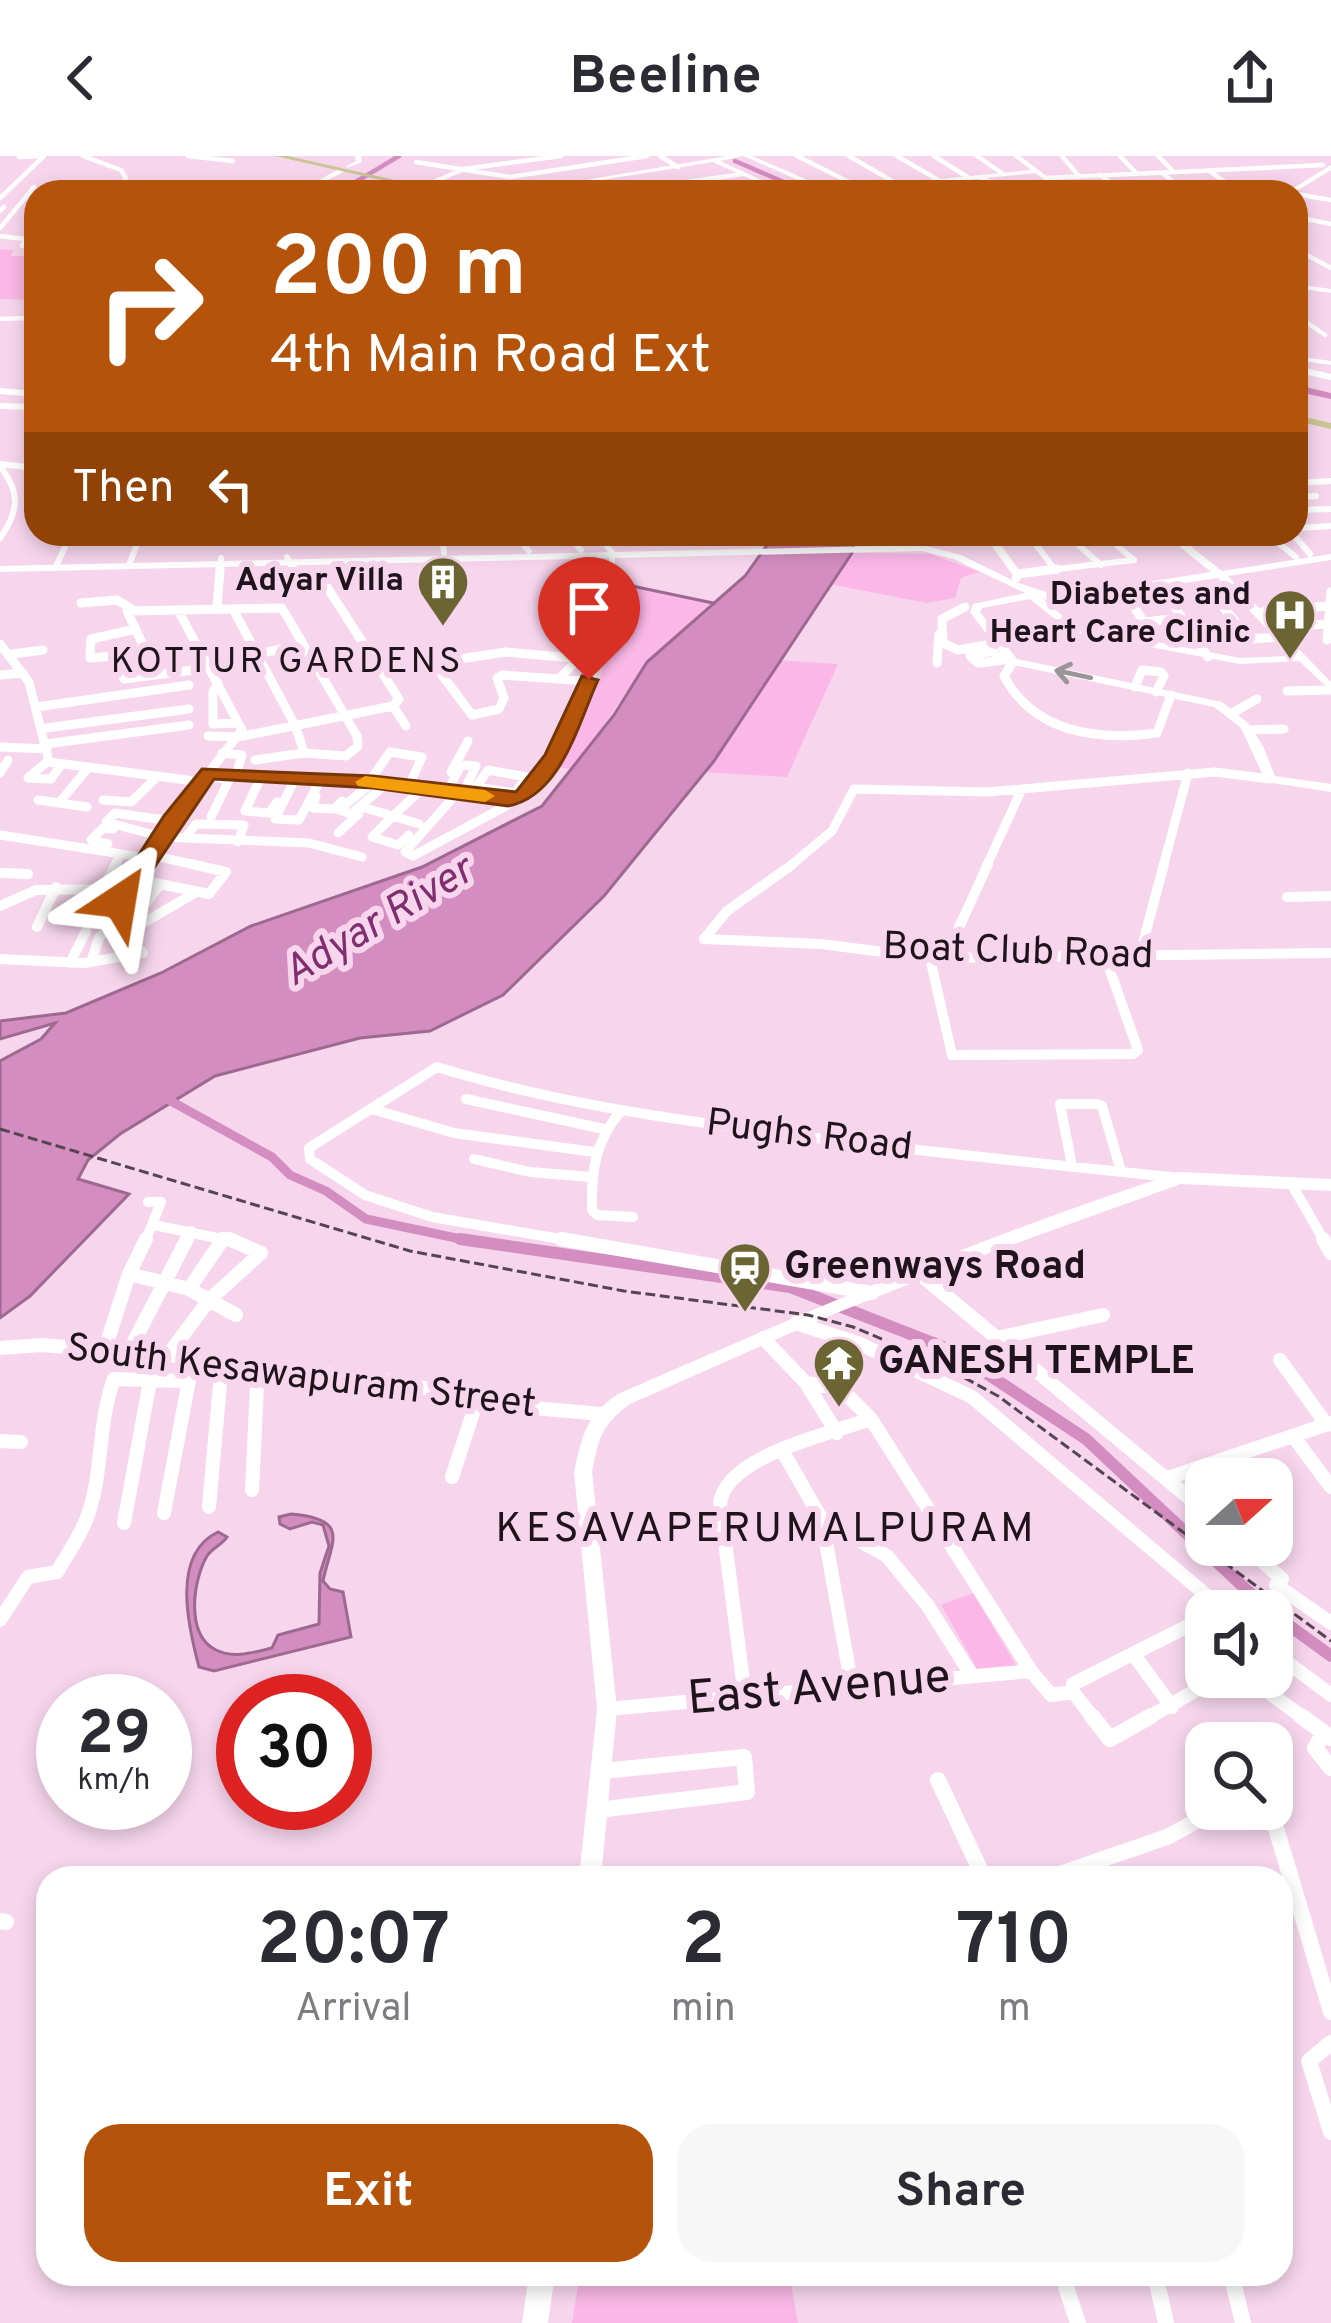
<!DOCTYPE html>
<html lang="en">
<head>
<meta charset="utf-8">
<style>
  :root { --surface:#fff; --page:#f7f7f7; --text:#2b2b33; --muted:#7c7c81; --accent:#b45309 }
  body { margin:0; font-family:Overpass,sans-serif; background:var(--page); color:var(--text); height:100vh; display:flex; flex-direction:column; font-size:45px; white-space:nowrap }
  * { box-sizing:border-box; margin:0 }
  p { font-size:39px; color:var(--muted) }
  .icon { flex:none; width:66px; height:66px; fill:none; stroke:currentColor; stroke-width:2; stroke-linecap:round; stroke-linejoin:round }
  .map { position:relative; flex:1; overflow:hidden }
  .details { position:absolute; left:36px; top:1710px; width:1257px; height:420px; display:flex; flex-direction:column; background:var(--surface); border-radius:36px; box-shadow:0 6px 18px #0003 }
  .details>* { flex:none }
  .guide { position:absolute; left:24px; top:24px; width:1284px; height:366px; border-radius:36px; box-shadow:0 6px 18px #0003; background:#b45309; color:#fff; overflow:hidden }
  .needle { width:78px; rotate:69deg }
  .buttons { position:absolute; left:1185px; top:1302px; display:grid; gap:24px }
  .buttons a { display:grid; place-items:center; width:108px; height:108px; border-radius:24px; background:var(--surface); box-shadow:0 6px 18px #0003; font-size:60px }
  .speed { position:absolute; left:36px; top:1518px; display:flex; gap:24px; font-size:60px; font-weight:700; text-align:center }
  .speed>* { display:grid; place-content:center; width:156px; height:156px; border-radius:50%; background:var(--surface); box-shadow:0 6px 18px #0003; line-height:1 }
  .speed small { font-size:30px; font-weight:400 }
  .speed .limit { border:18px solid #d22; background:#fff; color:#111 }
  .pin { position:absolute; display:grid; place-items:center; width:102px; height:102px; color:#fff; margin:-123px -51px; border-radius:50% 50% 50% 0; rotate:-45deg; box-shadow:0 0 12px #0007 }
  .pin .icon { rotate:45deg }
  .me { position:absolute; width:132px; margin:-66px; rotate:33deg; stroke-linejoin:round; filter:drop-shadow(0 0 9px #0008) }
  .turn { display:flex; align-items:center; gap:42px; height:252px; padding:0 48px; font-size:54px }
  .turn .icon { width:156px; height:156px; stroke-width:2.5 }
  .turn b { display:block; font-size:84px; line-height:102px }
  .then { display:flex; align-items:center; height:114px; padding:0 48px; background:#0003; gap:24px; font-size:45px }
  .eta { display:flex; justify-content:space-evenly; align-items:center; height:204px; text-align:center }
  .eta b { font-size:72px; font-weight:700; line-height:84px }
  .button { display:flex; gap:24px; margin-top:auto; padding:24px 48px }
  .button a { flex:1; height:138px; border-radius:36px; background:var(--accent); color:#fff; font-size:48px; font-weight:700; line-height:138px; text-align:center }
  .button a+a { background:var(--page); color:var(--text) }
  header { display:flex; justify-content:space-between; align-items:center; height:156px; padding:0 48px; background:var(--surface); font-size:54px; font-weight:700 }
  .map>svg:first-child { display:block }
</style>
</head>
<body>
<header><svg class="icon" aria-label="back" viewBox="0 0 24 24"><path d="M15 5l-7 7 7 7"/></svg>Beeline<svg class="icon" aria-label="share" viewBox="0 0 24 24"><path d="M12 15V3M7 8l5-5 5 5M5 13v7h14v-7"/></svg></header>
<div class="map">
<svg width="1331" height="2167" viewBox="0 0 1331 2167">
  <rect width="100%" height="100%" fill="#f7d6ed"/>
  <path fill="#fab7e7" d="M0 93 13 94 11 100H36V144L0 143Z
    M852 397 931 398 979 416 961 422 955 442 927 447 829 428Z
    M621 428 713 445 647 506 574 613 560 612 601 520Z
    M771 504 838 508 787 621 701 616Z
    M973 1437 1017 1511 979 1516 941 1449Z
    M580 2118H789L798 2167H572Z"/>
  <path fill="#d38dc0" stroke="#9d698f" stroke-width="3" d="M770 378H867L870 386H854L852 397 714 605 604 740 503 839 430 875 360 882 215 920 120 978 88 1004 78 1023 129 1038 30 1140 0 1162V905L41 883 55 867 0 883V865L66 857 161 817 251 770 422 711 542 650 614 559 647 506 745 420 770 385Z
    M291 1358C352 1363 331 1386 323 1425L330 1433 343 1436 351 1481 214 1515 199 1511C188 1470 171 1398 218 1376L227 1381C222 1389 212 1392 207 1400 193 1424 185 1479 216 1494 234 1503 255 1496 272 1492L278 1479 319 1468 320 1417 329 1390 323 1369 312 1366 290 1373 280 1368 279 1361Z"/>
  <g fill="none" stroke-linecap="round" stroke-linejoin="round">
    <path stroke="#9d698f" stroke-width="3" d="M632 430 713 447"/>
    <path stroke="#d38dc0" stroke-width="4.5" d="M735 5 807 36
      M339 36 399 0"/>
    <path stroke="#d38dc0" stroke-width="6" d="M1296 232 1331 240"/>
    <path stroke="#d38dc0" stroke-width="9" d="M160 939 272 1001 290 1019 326 1035 366 1063 475 1086"/>
    <path stroke="#d38dc0" stroke-width="12" d="M460 1083 790 1131 951 1194 1086 1283 1269 1455
      M1272 1457 1331 1500"/>
    <path stroke="#fff" stroke-width="4.5" d="M83 0 121 14 126 22 122 28
      M188 0 233 5
      M660 0 678 11
      M797 0 863 33
      M849 0 899 29
      M897 0 940 25
      M934 0 969 22
      M977 0 1003 18
      M1062 0 1078 19
      M1120 0 1136 17
      M1158 0 1173 15
      M19 1 44 0
      M416 6 510 21 647 0
      M1208 14 1239 36
      M1162 17 1186 36
      M1100 19 1123 36
      M980 21 1011 36
      M1046 22 1323 9
      M431 27 464 13 561 0
      M915 28 928 36
      M51 36 56 29 122 28
      M252 36 262 30 292 33
      M301 36 342 14
      M616 36 743 18
      M695 36 763 26
      M1243 36H1287
      M1296 38 1331 44
      M0 42 44 0
      M0 55 4 51
      M1296 61 1331 68
      M0 72 34 31
      M0 80 25 83 22 90 36 91
      M1296 93 1331 112
      M1296 159 1325 179
      M0 163 28 162 36 155"/>
    <path stroke="#fff" stroke-width="6" d="M1296 213 1331 221
      M0 235 36 238
      M0 250 36 251
      M0 308 36 312
      M0 310C21 337 19 355 0 382
      M1296 327 1331 325
      M1296 341 1316 340
      M1296 354 1331 353
      M1296 372 1331 370
      M442 378 444 397
      M513 378 529 395
      M566 378 581 394
      M598 378 610 394
      M1028 378 1056 415
      M1066 378 1101 409
      M1104 378 1134 404
      M1267 378 1296 401
      M1293 378 1310 398
      M1190 388 1204 384
      M612 397V416
      M287 401 294 416
      M57 408 71 378
      M129 409 141 378
      M220 416 221 402
      M1032 416 1134 404"/>
    <path stroke="#fff" stroke-width="9" d="M293 413 301 432 327 431 399 543 393 550
      M1017 418 1057 413
      M1161 430 1208 501
      M1124 436 1144 466 1181 462
      M81 447 117 444 132 453
      M1222 450 1251 483 1280 481
      M965 451 942 463 943 487 958 494 998 487
      M217 452 220 413
      M233 453 296 571 304 597
      M1264 455 1329 450
      M1278 471 1327 468
      M1327 484 1331 436
      M0 488 29 526 49 606 202 626
      M13 498 43 494
      M257 498 300 489
      M114 500 90 502 91 483 136 473
      M1002 504 992 495 970 500 978 507H981L1010 503
      M1013 506 1004 520C1034 577 1098 585 1157 577L1171 539
      M937 507 939 478
      M209 512 124 523 114 500 144 491 127 455 282 452 357 580 358 590 346 600 304 597 255 604
      M0 519 23 517
      M560 522 575 506 573 502 506 496 433 507 472 559 499 553 504 542 497 522 502 519 589 525
      M218 527 213 536V568L238 567
      M1135 531 1142 514 1161 516 1164 520 1156 536
      M1287 535 1331 534
      M393 550 406 570
      M37 551 189 529
      M1234 556 1257 543
      M46 572 189 553
      M1250 574 1284 573
      M208 580 238 581 393 550
      M46 588 189 569
      M0 591 47 593
      M222 597 242 599 236 619
      M48 605 28 622 51 623 61 609
      M488 614 527 621 515 637 476 631Z
      M451 616 468 585
      M0 617 8 604
      M209 617C264 620 320 620 375 627 402 630 491 649 512 642 570 624 613 468 612 413
      M261 621 245 655 269 657 277 646
      M527 621 541 623
      M295 623 275 663 299 664 320 625
      M369 626 390 596 422 601 409 630
      M373 626 339 654 351 658 386 628
      M448 635 461 609 476 610 463 637
      M458 636 405 696 413 700 506 650 509 644
      M316 640 313 652 334 653 342 645
      M38 644 87 651
      M103 644 131 646 157 621
      M59 647 88 612
      M365 652 393 660 372 681 398 689 409 679
      M211 661 229 624 218 622
      M171 665 115 657 106 666 162 681 309 687 362 701
      M419 668 393 660 423 632
      M338 677 359 658
      M0 679 147 702
      M185 682 196 668 244 669 238 686
      M108 688 91 684 103 672 113 673
      M150 699 205 711
      M114 711 121 698
      M142 711 171 665 242 574 178 454
      M789 711 832 675 854 633 987 636 1215 616 1270 623
      M986 711 1022 633
      M1163 711 1188 617"/>
    <path stroke="#fff" stroke-width="10" d="M0 717 28 718
      M135 723 209 738 226 716 191 708
      M1287 741 1331 740
      M120 745 147 746 158 731
      M0 750 36 734 127 733
      M93 751 116 708
      M37 771 56 731
      M126 777 193 738 186 735
      M704 783 727 755 793 708
      M704 783 821 788 930 802 1331 797
      M930 802 952 899 1133 898 1138 894 1106 803
      M945 802 988 708
      M1139 802 1164 708
      M0 803 84 807 143 797 114 766 113 757 144 708
      M91 806 99 782 114 766
      M70 807 86 775
      M466 943 604 973
      M372 953 454 977 594 996
      M620 956C595 986 591 1016 592 1054L597 1059 633 1061
      M474 1003 530 1016 591 1021
      M1072 1010 1060 948H1097L1102 950 1121 1015
      M1292 1029 1325 1086
      M154 1069 236 1086
      M145 1086 161 1046H148
      M185 1086 191 1075
      M220 1086 224 1081
      M578 1086 432 1061 365 1039 310 1003 309 992 437 911C547 945 656 961 770 976 906 994 1043 1008 1180 1022"/>
    <path stroke="#fff" stroke-width="14" d="M561 1083 872 1137
      M1323 1083 1331 1097
      M129 1118 189 1133 236 1159
      M920 1118 1206 1356
      M189 1133 223 1083
      M796 1167 860 1188 972 1241 1225 1455
      M763 1182 806 1227 840 1232 871 1263 1031 1515 1051 1539 1073 1536V1528L1190 1469 1206 1481
      M997 1182 1103 1159
      M0 1192 41 1189 168 1199 394 1225 499 1249 602 1258
      M104 1196 129 1118 146 1083
      M128 1197 187 1083
      M168 1199 209 1144 261 1097 229 1083
      M1280 1204 1327 1269
      M806 1227 837 1277
      M1293 1280 1331 1331
      M0 1285 21 1286
      M783 1296 822 1364 852 1531
      M452 1321 477 1245
      M1168 1322 1331 1267
      M252 1334 258 1209
      M209 1351 222 1206
      M164 1357 193 1203
      M822 1364 887 1400 928 1450 972 1520
      M124 1367 150 1225
      M1244 1389 1282 1423 1276 1429 1331 1467
      M0 1464 28 1421 57 1416C68 1397 82 1378 89 1356 103 1313 98 1266 114 1223L186 1225
      M1272 1495 1331 1539
      M1134 1499 1172 1551
      M1248 1521 1305 1563
      M1073 1536 1094 1563
      M745 1540 720 1347C726 1300 829 1278 871 1263
      M607 1553 1031 1515
      M1146 1563 1219 1521"/>
    <path stroke="#fff" stroke-width="16" d="M1092 1560 1110 1583 1151 1560
      M1301 1560 1331 1582
      M1324 1577 1315 1592 1331 1612
      M938 1624 984 1722
      M598 1654 747 1636 744 1601 602 1615
      M1272 1659 1331 1856
      M1048 1722 1167 1681 1219 1653
      M0 1765 6 1766
      M1331 1887 1309 1905 1331 1976
      M1155 2118 1166 2167
      M1231 2118 1243 2167
      M1066 2131 1078 2167"/>
    <path fill="#fff" fill-rule="evenodd" d="M355 0H361L362 6 347 12V10L356 5Z
      M728 0H743L720 5 788 36H779L713 6 528 36H513Z
      M744 0H752L831 34 1031 14 1013 0H1020L1068 36H1061L1035 17 850 36H824Z
      M1331 9V14L1295 36H1287Z
      M1296 128 1331 133V137L1296 132Z
      M1296 200 1331 205V209L1296 204Z
      M983 378H993L1022 418 1020 425 1016 426 1058 440 1211 416 1164 378H1175L1222 415 1331 398V404L1228 420 1331 526V535L1299 505 1240 508 1071 476 1030 443 982 452 980 456 1017 503 1222 546 1249 568 1263 590 1275 620 1331 628V636L1266 626 1241 572 1214 551 1009 508 970 456 973 448 1025 437 954 403 922 395 0 416V410L922 389 961 399 1012 424V418ZM1218 422 1293 500 1240 502 1074 470 1043 443 1058 446Z
      M1180 1016 1331 1023V1035L1181 1028 975 1102 829 1160 630 1248C601 1269 599 1282 592 1316L617 1553 601 1722H579L597 1553 574 1316C582 1280 586 1259 618 1238 802 1157 988 1078 1180 1016Z
      M529 2118H555L548 2167H522Z"/>
    <path fill="#cac594" fill-rule="evenodd" d="M275 0H288L448 36H434Z
      M1296 259 1331 267V273L1296 265Z"/>
    <path stroke="#554550" stroke-width="3" stroke-dasharray="10 4.5" stroke-linecap="butt" d="M0 973 410 1095 624 1135 808 1159 853 1171 930 1203 998 1240 1331 1485"/>
  </g>
  <defs><path id="oneway-shaft" d="M-6 0H5M1.5-3L5.5 0L1.5 3" fill="none" stroke-width="1.6" stroke-linecap="round" stroke-linejoin="round" transform="scale(3)"/></defs>
  <use stroke="#9a9599" href="#oneway-shaft" transform="translate(1073 518) rotate(-168)"/>
  <path fill="#b45309" stroke="#753606" stroke-width="3" d="M582 520 598 524C578 568 561 640 508 650L373 632 214 623 128 750H113L109 745 164 660 202 613 373 620 516 636 545 599Z"/>
  <path fill="#f59e0b" d="M365 620 485 634 495 640 485 646 358 630 355 626Z"/>
  <defs>
    <g id="building-pin" transform="scale(2.7)"><path d="M0 17L-7.5 6A9.5 9.5 0 1 1 7.5 6Z" fill="#6a6532" stroke="#f7d6ed"/><path d="M-4-6H4V6H1V3H-1V6H-4ZM-2.5-4.3h1.7v1.8h-1.7ZM.8-4.3h1.7v1.8H.8ZM-2.5-1h1.7V.8h-1.7ZM.8-1h1.7V.8H.8Z" fill="#fff"/></g>
    <g id="hospital-pin" transform="scale(2.7)"><path d="M0 17L-7.5 6A9.5 9.5 0 1 1 7.5 6Z" fill="#6a6532" stroke="#f7d6ed"/><path d="M-5-5h3v3.5h4V-5h3V5h-3V1.5h-4V5h-3Z" fill="#fff"/></g>
    <g id="station-pin" transform="scale(2.7)"><path d="M0 17L-7.5 6A9.5 9.5 0 1 1 7.5 6Z" fill="#6a6532" stroke="#f7d6ed"/><path d="M-3-6H3Q5-6 5-4V2Q5 4 3 4L4.5 6H3L1.5 4h-3L-3 6H-4.5L-3 4Q-5 4-5 2V-4Q-5-6-3-6ZM-3.5-4v3h7v-3ZM-3.5 1v1.5H-2V1ZM2 1v1.5H3.5V1Z" fill="#fff"/></g>
    <g id="temple-pin" transform="scale(2.7)"><path d="M0 17L-7.5 6A9.5 9.5 0 1 1 7.5 6Z" fill="#6a6532" stroke="#f7d6ed"/><path d="M0-6L5-2H3V0L6.5 2.5H4V6H1.5V3h-3V6H-4V2.5H-6.5L-3 0V-2H-5Z" fill="#fff"/></g>
  </defs>
  <g fill-rule="evenodd">
    <use href="#building-pin" x="443" y="426"/>
    <use href="#hospital-pin" x="1290" y="459"/>
    <use href="#station-pin" x="745" y="1112"/>
    <use href="#temple-pin" x="839" y="1207"/>
  </g>
  <g text-anchor="middle" dominant-baseline="central" stroke-width="12" stroke-linejoin="round" paint-order="stroke">
    <g font-size="33" font-weight="bold" fill="#1f141c" stroke="#f7d6ed" text-anchor="end">
      <text x="404" y="426">Adyar Villa</text>
      <text x="1251" y="440">Diabetes and<tspan x="1251" dy="38">Heart Care Clinic</tspan></text>
    </g>
    <g font-size="36" letter-spacing="3" fill="#1f141c" stroke="#f7d6ed">
      <text x="287" y="507">KOTTUR GARDENS</text>
    </g>
    <g font-size="39" fill="#1f141c" stroke="#f7d6ed">
      <text transform="translate(1018 797) rotate(2)">Boat Club Road</text>
      <text transform="translate(809 981) rotate(7)">Pughs Road</text>
      <text transform="translate(301 1222) rotate(7)">South Kesawapuram Street</text>
    </g>
    <g font-size="39" font-weight="bold" fill="#1f141c" stroke="#f7d6ed" text-anchor="start">
      <text x="784" y="1112">Greenways Road</text>
      <text x="878" y="1207">GANESH TEMPLE</text>
    </g>
    <g font-size="42" font-style="italic" fill="#802e6f" stroke="#f7d6ed">
      <text transform="translate(379 767) rotate(-31)">Adyar River</text>
    </g>
    <g font-size="42" letter-spacing="3" fill="#1f141c" stroke="#f7d6ed">
      <text x="766" y="1374">KESAVAPERUMALPURAM</text>
    </g>
    <g font-size="48" fill="#1f141c" stroke="#f7d6ed">
      <text transform="translate(819 1534) rotate(-5)">East Avenue</text>
    </g>
  </g>
</svg>
<div class="buttons">
<a><svg class="needle" viewBox="-14 -14 28 28"><path d="M0-13l5 13h-10z" fill="#e53935"/><path d="M0 13l5-13h-10z" fill="#7c7c81"/></svg></a>
<a><svg class="icon" aria-label="sound" viewBox="0 0 24 24"><path d="M4 9h4l5-4v14l-5-4H4zM17 9q2 3 0 6"/></svg></a>
<a><svg class="icon" aria-label="search" viewBox="0 0 24 24"><circle cx="10" cy="10" r="6"/><path d="M15 15l6 6"/></svg></a>
</div>
<div class="speed"><div>29<small>km/h</small></div><div class="limit">30</div></div>
<div class="pin" style="left:589px;top:524px;background:#d93025"><svg class="icon" aria-label="arrive" viewBox="0 0 24 24"><path d="M6 21V4h12l-3 4 3 4H6"/></svg></div>
<svg class="me" style="left:120px;top:745px" viewBox="-20 -20 40 40"><path d="M0-17L14 15 0 8-14 15z" fill="#b45309" stroke="#fff" stroke-width="4"/></svg>
<div class="guide">
<div class="turn"><svg class="icon" aria-label="right" viewBox="0 0 24 24"><path d="M7 20v-9h11M14 6l5 5-5 5"/></svg><div><b>200 m</b>4th Main Road Ext</div></div>
<div class="then">Then<svg class="icon" aria-label="left" viewBox="0 0 24 24"><path d="M17 20v-9H6M10 6l-5 5 5 5"/></svg></div>
</div>
<section class="details">
<div class="eta">
<div><b>20:07</b><p>Arrival</p></div>
<div><b>2</b><p>min</p></div>
<div><b>710</b><p>m</p></div>
</div>
<div class="button"><a>Exit</a><a>Share</a></div>
</section>
</div>
</body>
</html>
